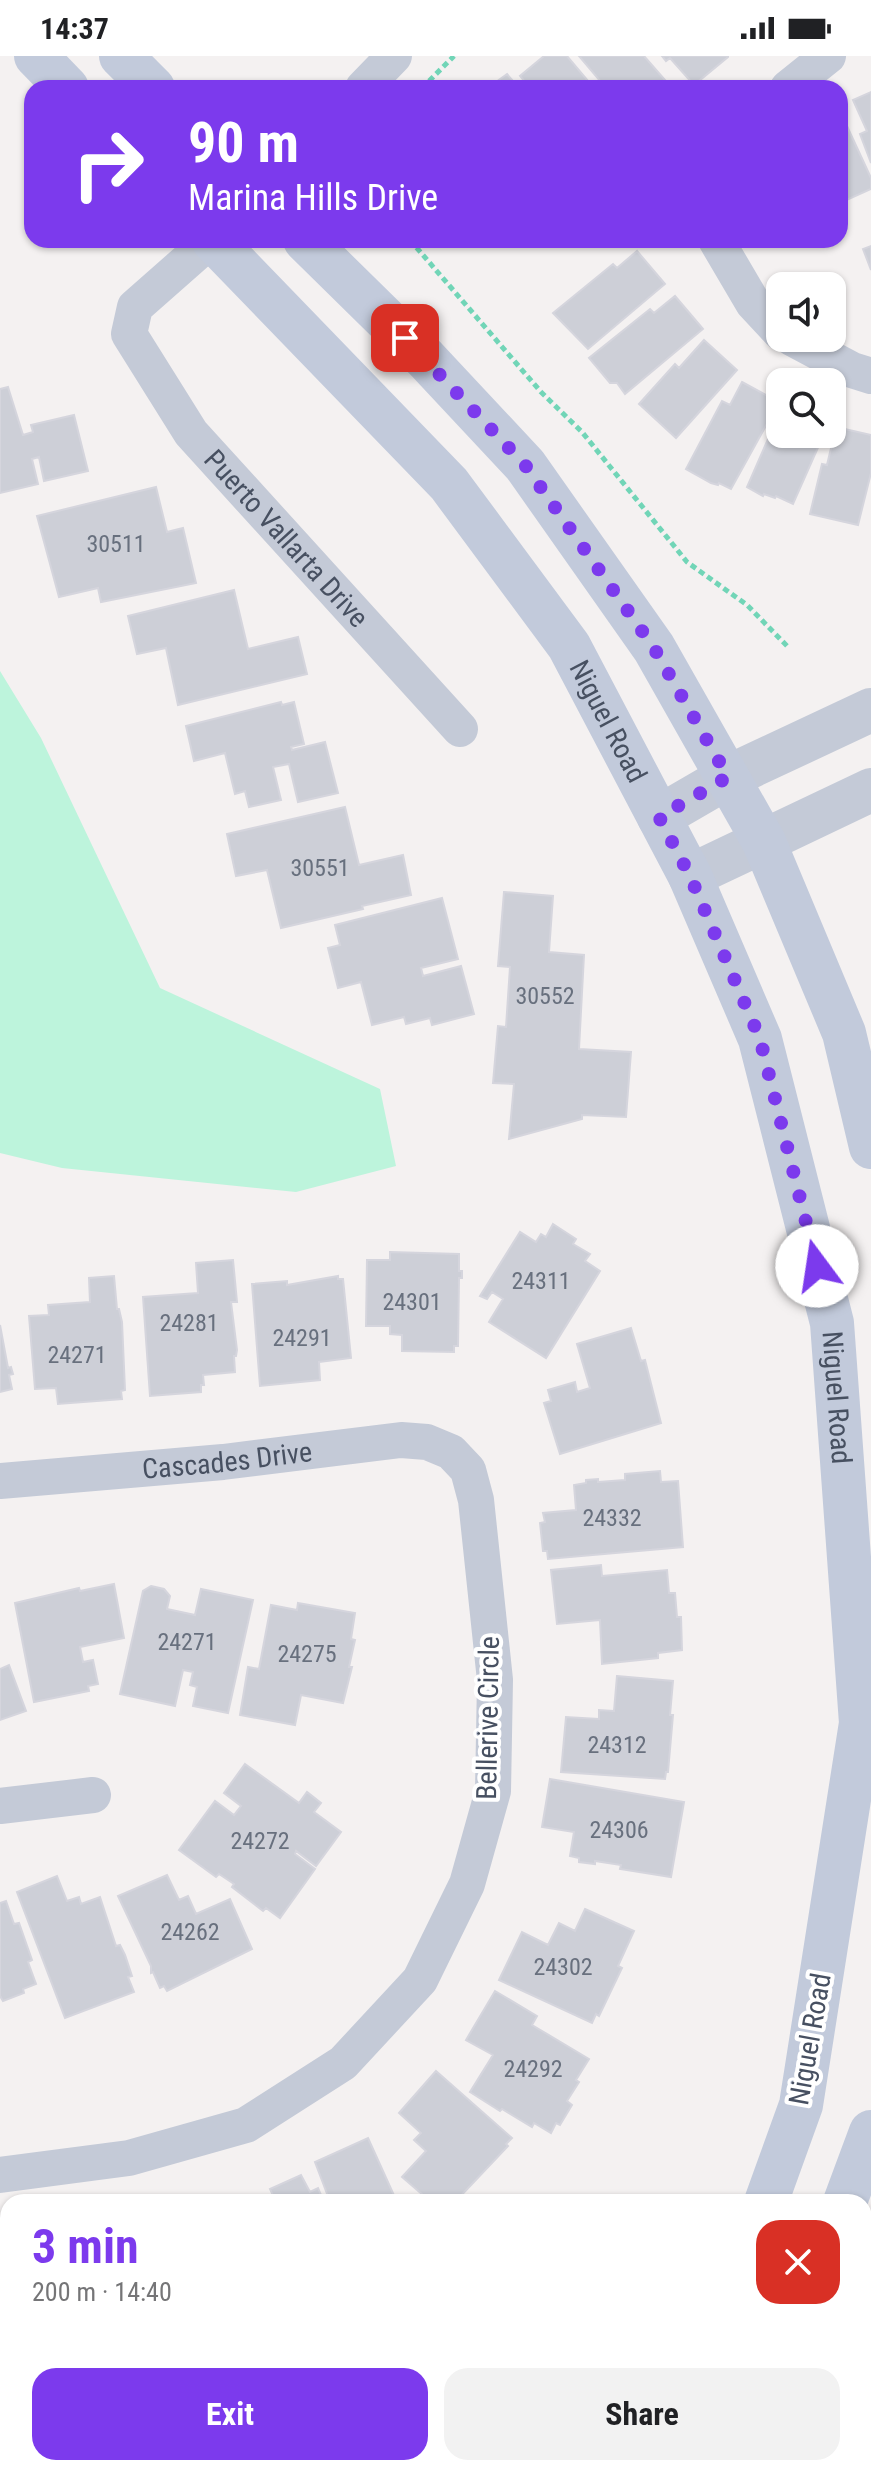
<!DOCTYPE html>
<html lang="en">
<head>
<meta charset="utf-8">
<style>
  :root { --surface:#fff; --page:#f2f2f2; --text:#202124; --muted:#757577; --accent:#7c3aed }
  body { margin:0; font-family:"Roboto Condensed",sans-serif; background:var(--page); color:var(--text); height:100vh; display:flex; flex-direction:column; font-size:30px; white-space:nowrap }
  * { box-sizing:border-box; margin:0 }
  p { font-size:26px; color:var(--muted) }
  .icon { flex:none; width:44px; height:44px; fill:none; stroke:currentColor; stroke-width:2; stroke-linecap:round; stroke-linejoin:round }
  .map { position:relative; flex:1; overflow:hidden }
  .details { position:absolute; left:0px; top:2138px; width:872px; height:282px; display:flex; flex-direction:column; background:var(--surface); border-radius:24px 24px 0 0; box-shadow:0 2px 6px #0004 }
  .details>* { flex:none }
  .hud { position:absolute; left:24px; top:24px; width:824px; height:168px; border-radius:24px; box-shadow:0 2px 6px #0004; background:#7c3aed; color:#fff; overflow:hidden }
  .fabs { position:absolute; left:766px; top:216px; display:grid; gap:16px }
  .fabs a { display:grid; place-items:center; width:80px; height:80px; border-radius:16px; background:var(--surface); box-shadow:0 2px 6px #0004; font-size:40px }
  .pin { position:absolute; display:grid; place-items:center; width:68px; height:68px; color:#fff; margin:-34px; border-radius:16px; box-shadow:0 4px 12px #0006 }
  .me { position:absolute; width:88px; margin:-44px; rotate:346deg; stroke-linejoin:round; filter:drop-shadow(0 0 6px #0008) }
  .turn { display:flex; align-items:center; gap:28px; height:168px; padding:0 32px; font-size:36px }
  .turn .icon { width:104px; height:104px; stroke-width:2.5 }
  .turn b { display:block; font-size:56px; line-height:68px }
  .round { display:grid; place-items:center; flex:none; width:84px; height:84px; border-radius:24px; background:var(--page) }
  .head { display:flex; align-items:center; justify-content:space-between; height:136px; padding:0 32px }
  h1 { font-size:48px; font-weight:700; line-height:60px; color:var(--accent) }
  .cta { display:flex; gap:16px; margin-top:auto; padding:16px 32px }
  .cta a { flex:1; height:92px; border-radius:24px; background:var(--accent); color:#fff; font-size:32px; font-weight:700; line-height:92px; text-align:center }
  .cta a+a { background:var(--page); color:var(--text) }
  .status { display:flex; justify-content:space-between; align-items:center; height:56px; padding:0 40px; background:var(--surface); direction:ltr }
  .status svg { height:22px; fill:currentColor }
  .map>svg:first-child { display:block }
</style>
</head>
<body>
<div class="status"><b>14:37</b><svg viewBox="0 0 49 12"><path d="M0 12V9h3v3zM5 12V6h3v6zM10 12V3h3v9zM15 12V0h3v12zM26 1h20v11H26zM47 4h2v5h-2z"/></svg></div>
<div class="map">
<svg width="871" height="2419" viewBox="0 0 871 2419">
  <rect width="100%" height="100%" fill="#f4f1f1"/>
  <path fill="#bdf4dc" d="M0 615 41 682 160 932 380 1033 396 1110 296 1136 62 1112 0 1097Z"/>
  <path fill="#cdcfd7" stroke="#d5d5dd" stroke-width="2" d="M544 0H567L594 32H530L520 20Z
    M579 0H644L672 32H606Z
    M662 0H728V1L694 29 670 2 666 5Z
    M507 18 519 32H484L488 29 489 31Z
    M871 36V107L860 78 867 75 853 44Z
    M840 55 871 122V133L840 147Z
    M871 190V214L863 193Z
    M637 195 665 228 588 293 553 257 613 208 617 212Z
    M675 240 703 273 625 338 617 327H610L589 302 650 253 654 257Z
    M704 284 737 314 676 382 639 348 675 308 679 312Z
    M742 326 779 346 731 433 719 427 718 429 711 427 686 413 722 345 730 349Z
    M8 331 23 379 33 376 31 369 74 359 88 415 44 425 39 401 32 403 38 428 0 437V333Z
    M780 367V378H824L793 448 776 440 775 442 764 438 763 440 747 431 768 383 772 385Z
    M836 371 871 379V417L858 469 810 458 822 408 827 409Z
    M156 431 167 476 183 472 196 527 101 546 98 532 59 541 37 460Z
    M234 534 248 593 298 581 307 618 178 649 166 592 137 598 128 560Z
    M281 646 282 649 294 646 304 688 291 691 292 694 325 686 338 737 298 746 289 708 273 711 281 744 249 751 245 735 235 738 225 697 194 705 186 670Z
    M345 751 359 809 403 799 411 839 362 850 363 853 281 872 267 814 236 820 227 778Z
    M504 836 553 840 549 896 584 899 579 993 631 996 626 1061 582 1059V1063L509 1083 514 1028 493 1027 498 970 506 971 510 911 498 910Z
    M442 842 458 903 421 912 423 920 461 910 474 958 432 969 430 962 406 968 404 961 372 969 361 926 338 932 328 892 340 889 335 869Z
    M553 1168 576 1183 573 1188 590 1198 585 1205 600 1215 546 1302 489 1266 503 1243 492 1236 487 1243 480 1240 520 1176 536 1186 541 1178 546 1181Z
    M390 1196 459 1198V1215H462V1222H459L458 1290H454V1296L402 1295V1279L390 1278V1270H366L367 1204H390Z
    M233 1204 237 1246H231L237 1294 236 1300H234L235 1316 203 1319 204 1329H201V1336L150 1340 143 1241 198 1237 196 1207Z
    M114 1220 117 1253H119L122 1266 125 1334 121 1335 122 1343 58 1348 56 1332 35 1333 29 1260 49 1259 48 1249 90 1246 89 1222Z
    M338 1220V1223H343L351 1302 319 1306 320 1324 260 1330 252 1228 287 1225V1229Z
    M0 1269 8 1312 11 1311 13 1318 9 1319 12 1333 0 1336Z
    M631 1272 641 1305 645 1304 661 1367 560 1398 544 1347 551 1345 548 1334 575 1326 577 1336 590 1332 577 1288Z
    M660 1415 661 1426 678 1425 683 1491 548 1503 547 1495H543L540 1467 545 1466 543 1457 576 1454 574 1429 586 1427V1424L598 1423V1426L625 1424V1418Z
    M601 1509 602 1520 667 1514 669 1537H675L677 1561H681L682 1594 658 1597V1602L602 1608 600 1564 557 1568 551 1514Z
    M114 1528 124 1582 80 1591 83 1606 93 1604 98 1628 88 1630 89 1635 34 1646 15 1547 79 1532 80 1535Z
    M151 1530 164 1533 170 1540 167 1553 195 1559 201 1533 253 1544 228 1657 193 1650 197 1631 190 1629 193 1616 183 1614 175 1650 120 1638 143 1535Z
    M298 1547 355 1557 351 1583 355 1584 349 1611H352L343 1647 301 1639 295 1669 240 1659 248 1611 259 1613 271 1549 297 1554Z
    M9 1609 26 1655 0 1664V1613Z
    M617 1620 673 1625 670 1659H673L668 1716H666L665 1723 561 1716 566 1661 599 1663V1654L614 1655Z
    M245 1708 299 1747 307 1736 321 1747 314 1756 341 1776 316 1810 296 1795 295 1798 315 1813 280 1862 266 1852 263 1855 232 1831 234 1828 219 1818 216 1821 179 1794 215 1745 234 1759 241 1750 224 1737Z
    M550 1723 684 1746 671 1821 620 1813 621 1809 595 1805V1808L579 1806V1802L570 1800 574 1776 542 1771Z
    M167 1819 179 1844 188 1840 196 1858 230 1843 252 1893 167 1935 164 1930 160 1932 153 1916 151 1917V1910L118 1840Z
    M57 1820 67 1845 79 1841 81 1848 100 1841 116 1890 120 1889 125 1899 132 1920 128 1921 134 1936 65 1962 17 1836Z
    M6 1845 14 1868 19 1867 32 1904 28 1906 36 1928 23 1933 24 1937 3 1945 0 1940V1847Z
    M585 1853 634 1875 618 1910 622 1912 599 1960 596 1958 592 1967 499 1924 522 1876 548 1889 559 1867 575 1875Z
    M495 1935 537 1960 532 1969 589 2003 576 2024 579 2026 567 2045 572 2049 560 2069 556 2067 551 2077 534 2067 532 2071 502 2053 500 2055 470 2036 493 1999 466 1984Z
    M436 2015 512 2082 506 2088 508 2090 455 2146H431L402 2121 426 2095 414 2084 421 2077 399 2057Z
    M368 2082 397 2146H276L270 2133 301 2119 310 2136 318 2132 324 2146 329 2143 315 2106Z
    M8 2188V2305H6L0 2284V2190Z"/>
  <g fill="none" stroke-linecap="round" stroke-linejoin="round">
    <path stroke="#71d5b7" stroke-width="5" stroke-dasharray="6 4" stroke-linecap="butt" d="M422 32 454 0
      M410 184 541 336 582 376 687 506 747 549 789 592
      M864 2411 871 2383"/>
    <g stroke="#c4cad7" stroke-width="36">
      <path d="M363 32 394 0"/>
      <path d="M788 32 828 0"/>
      <path id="s1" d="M211 184 135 251 129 278 191 377 460 673"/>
      <path d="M716 184 753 247 780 276"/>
      <path d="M792 282 852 314 871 320"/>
      <path id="s2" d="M0 1425 223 1406 401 1384 427 1386 451 1396 468 1414 476 1444 495 1624 493 1735 467 1828 420 1924 343 2007 246 2069 129 2102 0 2119"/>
      <path d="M0 1750 93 1739"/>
    </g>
    <path stroke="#c4cad7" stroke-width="44" d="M659 761 728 721 871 654
      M690 820 871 734"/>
    <g stroke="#c2cadb" stroke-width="44">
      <path d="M36 0 67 32"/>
      <path d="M121 0 153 32"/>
      <path id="s3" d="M213 184 449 428 569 590 690 820 760 983 832 1267 861 1667 801 2049 766 2146"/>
      <path d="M305 184 425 302 525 409 654 592 764 786 844 977 871 1091"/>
      <path d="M845 2146 871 2076"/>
      <path d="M648 2419 651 2412"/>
      <path d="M730 2419 733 2412"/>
    </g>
  </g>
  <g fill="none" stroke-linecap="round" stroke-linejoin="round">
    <path stroke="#7c3aed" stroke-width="14" stroke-dasharray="0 25.2" d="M405 282 525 409 654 592 728 721 659 761 690 820 760 983 817 1210"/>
  </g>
  <g text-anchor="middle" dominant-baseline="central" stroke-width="8" stroke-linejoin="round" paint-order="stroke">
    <g font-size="24" fill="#68707e">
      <text x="116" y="488">30511</text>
      <text x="320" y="812">30551</text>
      <text x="545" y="940">30552</text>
      <text x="541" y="1225">24311</text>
      <text x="412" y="1246">24301</text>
      <text x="189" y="1267">24281</text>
      <text x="302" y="1282">24291</text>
      <text x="77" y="1299">24271</text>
      <text x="612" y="1462">24332</text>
      <text x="187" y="1586">24271</text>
      <text x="307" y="1598">24275</text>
      <text x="617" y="1689">24312</text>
      <text x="619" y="1774">24306</text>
      <text x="260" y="1785">24272</text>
      <text x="190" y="1876">24262</text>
      <text x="563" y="1911">24302</text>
      <text x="533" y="2013">24292</text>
    </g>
    <g font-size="28" fill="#475061" stroke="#fff">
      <text stroke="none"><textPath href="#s1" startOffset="388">Puerto Vallarta Drive</textPath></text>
      <text stroke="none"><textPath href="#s3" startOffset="626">Niguel Road</textPath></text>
      <text stroke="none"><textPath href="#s3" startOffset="1346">Niguel Road</textPath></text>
      <text stroke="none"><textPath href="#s2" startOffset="228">Cascades Drive</textPath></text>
      <text transform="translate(488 1662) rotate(-89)">Bellerive Circle</text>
      <text transform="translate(810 1983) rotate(-80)">Niguel Road</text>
    </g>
  </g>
</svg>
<div class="fabs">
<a><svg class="icon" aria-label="sound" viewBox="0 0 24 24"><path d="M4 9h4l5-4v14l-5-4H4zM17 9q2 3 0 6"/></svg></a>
<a><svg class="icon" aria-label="search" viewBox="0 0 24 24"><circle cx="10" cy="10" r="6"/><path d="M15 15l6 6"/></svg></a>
</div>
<div class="pin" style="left:405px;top:282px;background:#d93025"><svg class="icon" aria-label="arrive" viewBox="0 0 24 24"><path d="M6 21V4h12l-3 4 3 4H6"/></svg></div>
<svg class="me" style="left:817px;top:1210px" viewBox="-20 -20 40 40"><circle r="19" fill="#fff"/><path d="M0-13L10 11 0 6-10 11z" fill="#7c3aed"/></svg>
<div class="hud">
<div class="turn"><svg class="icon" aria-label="right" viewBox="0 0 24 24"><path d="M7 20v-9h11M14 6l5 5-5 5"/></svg><div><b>90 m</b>Marina Hills Drive</div></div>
</div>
<section class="details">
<div class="head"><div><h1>3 min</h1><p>200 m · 14:40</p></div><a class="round" style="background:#d93025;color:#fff"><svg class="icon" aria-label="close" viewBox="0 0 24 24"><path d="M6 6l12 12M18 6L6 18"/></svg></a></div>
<div class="cta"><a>Exit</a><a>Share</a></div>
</section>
</div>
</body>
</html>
